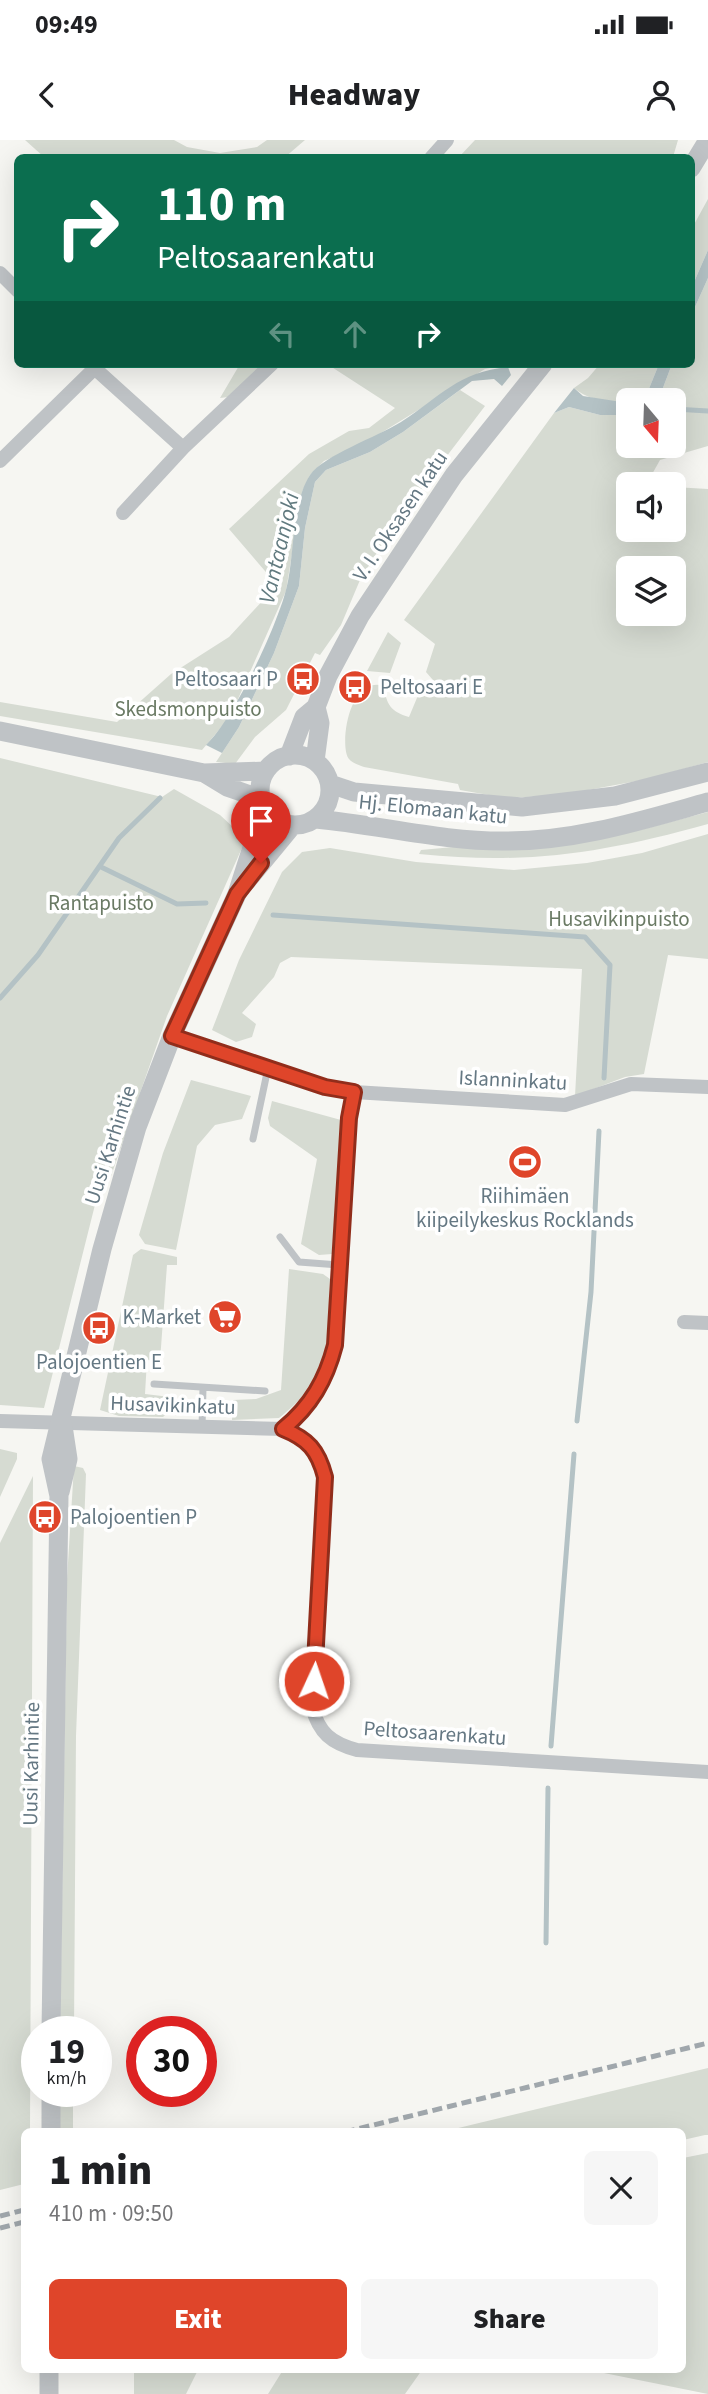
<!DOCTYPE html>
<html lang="en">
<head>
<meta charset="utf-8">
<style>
  :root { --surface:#fff; --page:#f6f6f6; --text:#202124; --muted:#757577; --accent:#df452a }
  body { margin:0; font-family:"Source Sans 3",sans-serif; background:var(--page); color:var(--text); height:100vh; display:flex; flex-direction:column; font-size:26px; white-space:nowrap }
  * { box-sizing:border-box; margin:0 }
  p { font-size:23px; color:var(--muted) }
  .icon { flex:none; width:38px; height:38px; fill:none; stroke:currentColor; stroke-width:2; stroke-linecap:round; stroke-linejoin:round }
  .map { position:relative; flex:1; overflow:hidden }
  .details { position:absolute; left:21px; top:1988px; width:665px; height:245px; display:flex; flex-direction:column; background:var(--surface); border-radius:10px; box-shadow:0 7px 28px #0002 }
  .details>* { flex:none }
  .guide { position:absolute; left:14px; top:14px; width:681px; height:214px; border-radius:10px; box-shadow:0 7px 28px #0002; background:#0b6e4f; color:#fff; overflow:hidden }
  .needle { width:46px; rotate:161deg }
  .buttons { position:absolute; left:616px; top:248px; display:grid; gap:14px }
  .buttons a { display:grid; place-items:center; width:70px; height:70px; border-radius:10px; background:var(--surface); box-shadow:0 7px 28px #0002; font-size:35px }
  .speed { position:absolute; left:21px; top:1876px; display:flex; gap:14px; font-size:35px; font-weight:700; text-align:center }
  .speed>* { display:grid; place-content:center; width:91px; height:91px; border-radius:50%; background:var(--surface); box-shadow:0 7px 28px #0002; line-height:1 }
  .speed small { font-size:18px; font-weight:400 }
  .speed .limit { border:10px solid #d22; background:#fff; color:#111 }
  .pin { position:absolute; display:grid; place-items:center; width:60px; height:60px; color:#fff; margin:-72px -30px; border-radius:50% 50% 50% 0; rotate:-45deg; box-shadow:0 0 7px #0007 }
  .pin .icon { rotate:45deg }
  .me { position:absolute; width:77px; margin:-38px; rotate:3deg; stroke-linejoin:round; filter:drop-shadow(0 0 5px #0008) }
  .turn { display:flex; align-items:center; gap:24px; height:147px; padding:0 28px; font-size:32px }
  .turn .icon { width:91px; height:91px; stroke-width:2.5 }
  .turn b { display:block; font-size:49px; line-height:60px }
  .lanes { display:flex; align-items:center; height:66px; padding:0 28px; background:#0003; justify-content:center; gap:35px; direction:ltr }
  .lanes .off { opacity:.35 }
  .round { display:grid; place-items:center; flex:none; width:74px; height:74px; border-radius:10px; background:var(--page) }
  .overview { display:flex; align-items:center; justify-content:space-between; height:119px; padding:0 28px }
  h1 { font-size:42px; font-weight:800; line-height:52px }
  .primary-button { display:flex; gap:14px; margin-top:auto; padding:14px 28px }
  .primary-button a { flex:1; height:80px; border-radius:10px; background:var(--accent); color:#fff; font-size:28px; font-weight:800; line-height:80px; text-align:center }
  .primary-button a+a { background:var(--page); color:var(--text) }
  .status { display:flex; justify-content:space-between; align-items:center; height:49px; padding:0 35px; background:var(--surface); direction:ltr }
  .status svg { height:19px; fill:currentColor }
  header { display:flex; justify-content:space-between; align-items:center; height:91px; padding:0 28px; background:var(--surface); font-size:32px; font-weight:800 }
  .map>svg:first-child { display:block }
</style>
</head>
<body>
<div class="status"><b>09:49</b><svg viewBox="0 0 49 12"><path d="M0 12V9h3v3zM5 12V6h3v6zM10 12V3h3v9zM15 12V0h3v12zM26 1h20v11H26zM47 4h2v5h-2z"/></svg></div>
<header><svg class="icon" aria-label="back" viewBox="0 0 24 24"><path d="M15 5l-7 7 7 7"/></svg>Headway<svg class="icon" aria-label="person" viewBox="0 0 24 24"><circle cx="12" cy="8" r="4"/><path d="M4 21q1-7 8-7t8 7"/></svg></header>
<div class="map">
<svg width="708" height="2254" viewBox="0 0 708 2254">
  <rect width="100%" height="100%" fill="#f6f6f2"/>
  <path fill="#d6dbd2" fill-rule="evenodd" d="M25 0H174L187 7 220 13 257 7 267 0H305L284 18 44 17Z
    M475 0H678L673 17H459Z
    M708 59V110L691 149V90Z
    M708 138V306L660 320 646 345H628V390H674V347L708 349V622L648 639 561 655 506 658 460 650 458 644 364 627C359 625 352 623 349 619 339 608 348 534 384 546 386 564 391 572 409 577L419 553 436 552 439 547 426 532 435 504 404 480 554 273 569 267 600 275H628V306H674V261H658L672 224H691V176ZM628 429H674V474H628Z
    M240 224H278L245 255 220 258Z
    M327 224H510L485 229 363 304 324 321 310 335 302 352 286 451 230 577 202 610 0 576V562L117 582 171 534 229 497 277 445 229 389 309 314 349 291 369 288 395 268Z
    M600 224H659L646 256C629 268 591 263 574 248L588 238Z
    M460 250 485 266 392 388 360 440 341 485 320 515 315 513 286 570 255 597 235 624 216 622 239 587 274 513 299 446 305 388 315 342 326 330 370 312 403 292Z
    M388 492 401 503 390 533 367 531Z
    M0 618 162 657 174 649 220 675 246 699 167 876 111 1036 107 1017 44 1268 0 1265Z
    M708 672V684C603 713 529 725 419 714L421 710 640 690Z
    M708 694V819L668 815 644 934 625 937 575 956 582 829 291 817 280 823 274 837 242 873 256 884 252 897 236 902 212 890 239 820 282 732 302 712 330 708 416 722 514 730 587 723 642 713Z
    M191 940 251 956 242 979 215 985 197 1006 176 1110 145 1104 139 1095 163 1013Z
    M272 961 341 980 332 1114 319 1115 301 1104 317 1019 270 986 268 978Z
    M141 1109 177 1117V1125H167L160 1221 147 1220 145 1254 170 1257V1270L163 1277 119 1276 100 1270 133 1115Z
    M289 1129 323 1134 330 1139C327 1200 333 1237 279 1278L232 1280 233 1260 256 1259 281 1250Z
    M0 1309 17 1313V1319L0 1357Z
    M74 1326 83 1328 86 1334 76 1596 74 1892H60L67 1439Z
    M33 1336 30 1991 24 1992V2044L0 2050V1403Z
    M708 1928V1995H705L683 2000 682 1992 446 1991Z
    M60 1951H73V1991L60 1992Z
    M708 2013V2254L589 2230H682L683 2018Z
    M134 2230H198L186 2254H134Z
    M283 2230H422L405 2254H268Z"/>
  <path fill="#b4c2c5" d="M708 110V138L691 176V149Z
    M659 224H672L658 261H639L646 256Z
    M508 227 511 235 502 246 494 239 472 241 403 292 370 312 326 330 315 342 305 388 299 446 274 513 239 587 222 613 206 605C234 579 276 488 286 450 295 416 291 364 310 335 324 315 377 297 401 282 441 256 458 232 508 227Z
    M574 248 583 256 628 263V275H600L569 267 554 273Z"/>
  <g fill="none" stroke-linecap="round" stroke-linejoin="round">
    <path stroke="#b4c2c5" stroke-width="5" d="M674 269 708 271
      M101 727 177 764 206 763
      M273 775 585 797 610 825 604 938
      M0 858 38 815 119 698 160 658
      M577 1281 591 1152 599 991
      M551 1606 574 1314
      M546 1803 548 1648"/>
    <path stroke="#bfc3c6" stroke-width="7" d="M253 999 268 928
      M280 1097 299 1122 339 1125
      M154 1244 265 1251
      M202 1287 203 1248"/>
    <path stroke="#bfc3c6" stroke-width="14" d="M431 18 447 0
      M0 133 18 151
      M90 224 183 308 123 373
      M183 308 272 224
      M0 321 99 224
      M172 896 325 947 354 952 565 965 631 944 708 947
      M684 1182 708 1183
      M0 1281 283 1289C308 1299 318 1310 325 1337L312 1567C319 1593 331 1603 357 1610L708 1632
      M283 1289C311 1265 326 1240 335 1205L349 978 354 952"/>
    <path stroke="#bfc3c6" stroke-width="19" d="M691 28 708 0
      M0 591 204 633 266 631
      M260 650a35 35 0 1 1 70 0a35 35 0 1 1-70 0Z
      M289 616 304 577 316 567 328 536 360 476 454 335 543 224
      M315 621 320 583 316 567
      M204 633 227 647 262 659
      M330 644 354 652 522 667 615 656 708 632
      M316 679C380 685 443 702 508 701 577 701 643 680 708 662
      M246 742 293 685
      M60 1352 68 1319 63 1286
      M51 1892 59 1356 51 1319 102 1109 137 987 172 896 237 754 265 667
      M51 1951V1992
      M49 2254V2230"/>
    <path stroke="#a0a7ac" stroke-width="5" stroke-dasharray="10 5" stroke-linecap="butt" d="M345 1992 708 1903
      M0 2076 24 2070
      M0 2088 24 2082"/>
  </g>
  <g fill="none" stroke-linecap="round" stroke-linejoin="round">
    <g stroke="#912d1b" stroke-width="18">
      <path id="route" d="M261 723 237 754 172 896 325 947 354 952 349 978 335 1205C326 1240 311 1266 283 1289 308 1299 318 1310 325 1337L314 1541"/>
    </g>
    <use href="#route" stroke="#df452a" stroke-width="12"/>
  </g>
  <defs>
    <g id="bus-disc" transform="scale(1.75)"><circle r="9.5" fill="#df452a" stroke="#fff"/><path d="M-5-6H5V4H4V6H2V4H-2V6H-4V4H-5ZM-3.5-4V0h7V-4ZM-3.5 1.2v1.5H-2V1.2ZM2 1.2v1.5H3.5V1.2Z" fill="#fff"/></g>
    <g id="stadium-disc" transform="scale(1.75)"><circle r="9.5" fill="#df452a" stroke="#fff"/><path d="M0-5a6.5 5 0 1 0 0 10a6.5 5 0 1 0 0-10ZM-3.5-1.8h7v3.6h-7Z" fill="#fff"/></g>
    <g id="supermarket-disc" transform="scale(1.75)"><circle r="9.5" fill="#df452a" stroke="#fff"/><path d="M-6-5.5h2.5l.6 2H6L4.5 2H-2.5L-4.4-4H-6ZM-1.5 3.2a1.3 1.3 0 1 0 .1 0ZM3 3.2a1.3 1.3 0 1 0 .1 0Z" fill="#fff"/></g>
  </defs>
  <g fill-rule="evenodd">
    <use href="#bus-disc" x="303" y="539"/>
    <use href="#bus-disc" x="355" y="547"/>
    <use href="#stadium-disc" x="525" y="1022"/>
    <use href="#supermarket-disc" x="225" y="1177"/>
    <use href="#bus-disc" x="99" y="1188"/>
    <use href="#bus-disc" x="45" y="1377"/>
  </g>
  <g text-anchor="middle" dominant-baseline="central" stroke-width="7" stroke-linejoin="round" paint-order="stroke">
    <g font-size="21" fill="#657883" stroke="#fff">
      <text transform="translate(400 376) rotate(-56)">V. I. Oksasen katu</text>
      <text transform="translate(433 669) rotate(6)">Hj. Elomaan katu</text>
      <text transform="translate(513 940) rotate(3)">Islanninkatu</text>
      <text transform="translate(110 1005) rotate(-72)">Uusi Karhintie</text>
      <text transform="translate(173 1265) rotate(2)">Husavikinkatu</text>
      <text transform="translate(435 1593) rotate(4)">Peltosaarenkatu</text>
      <text transform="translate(31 1624) rotate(-89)">Uusi Karhintie</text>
    </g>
    <g font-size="21" fill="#657883" stroke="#fff" text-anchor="end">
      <text x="278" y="539">Peltosaari P</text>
      <text x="380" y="547" text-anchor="start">Peltosaari E</text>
      <text x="525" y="1056" text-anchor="middle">Riihimäen<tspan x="525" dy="24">kiipeilykeskus Rocklands</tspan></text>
      <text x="201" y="1177">K-Market</text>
      <text x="99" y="1222" text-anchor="middle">Palojoentien E</text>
      <text x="70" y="1377" text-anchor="start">Palojoentien P</text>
    </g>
    <g font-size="21" fill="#6a7a64" stroke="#fff">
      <text x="188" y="569">Skedsmonpuisto</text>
      <text x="101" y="763">Rantapuisto</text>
      <text x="619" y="779">Husavikinpuisto</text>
    </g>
    <g font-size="23" font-style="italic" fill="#617a7f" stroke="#fff">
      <text transform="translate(279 408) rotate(-77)">Vantaanjoki</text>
    </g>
  </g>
</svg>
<div class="buttons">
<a><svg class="needle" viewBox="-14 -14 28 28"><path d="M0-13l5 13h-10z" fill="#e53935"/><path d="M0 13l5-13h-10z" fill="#757577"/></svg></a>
<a><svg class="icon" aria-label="sound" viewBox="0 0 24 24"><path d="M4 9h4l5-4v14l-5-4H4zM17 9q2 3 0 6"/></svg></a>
<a><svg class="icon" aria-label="layers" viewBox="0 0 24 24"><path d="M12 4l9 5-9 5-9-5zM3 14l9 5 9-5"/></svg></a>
</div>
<div class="speed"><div>19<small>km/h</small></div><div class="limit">30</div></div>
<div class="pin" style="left:261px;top:723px;background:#d93025"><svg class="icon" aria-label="arrive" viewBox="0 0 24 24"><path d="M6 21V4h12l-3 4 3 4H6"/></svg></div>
<svg class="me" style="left:314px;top:1541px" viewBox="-20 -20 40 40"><circle r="17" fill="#df452a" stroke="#fff" stroke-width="3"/><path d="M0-11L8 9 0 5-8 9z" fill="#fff"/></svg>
<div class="guide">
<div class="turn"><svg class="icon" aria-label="right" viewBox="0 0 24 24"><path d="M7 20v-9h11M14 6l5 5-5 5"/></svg><div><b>110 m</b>Peltosaarenkatu</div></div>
<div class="lanes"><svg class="icon off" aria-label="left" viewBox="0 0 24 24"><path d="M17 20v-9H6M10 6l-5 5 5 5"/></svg><svg class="icon off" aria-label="ahead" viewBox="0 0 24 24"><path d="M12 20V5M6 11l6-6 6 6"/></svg><svg class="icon" aria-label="right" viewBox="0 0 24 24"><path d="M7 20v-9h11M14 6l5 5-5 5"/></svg></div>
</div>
<section class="details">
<div class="overview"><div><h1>1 min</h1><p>410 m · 09:50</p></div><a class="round"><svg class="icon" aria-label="close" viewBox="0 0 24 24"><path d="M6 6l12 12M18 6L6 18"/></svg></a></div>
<div class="primary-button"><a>Exit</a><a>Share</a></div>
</section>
</div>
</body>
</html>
